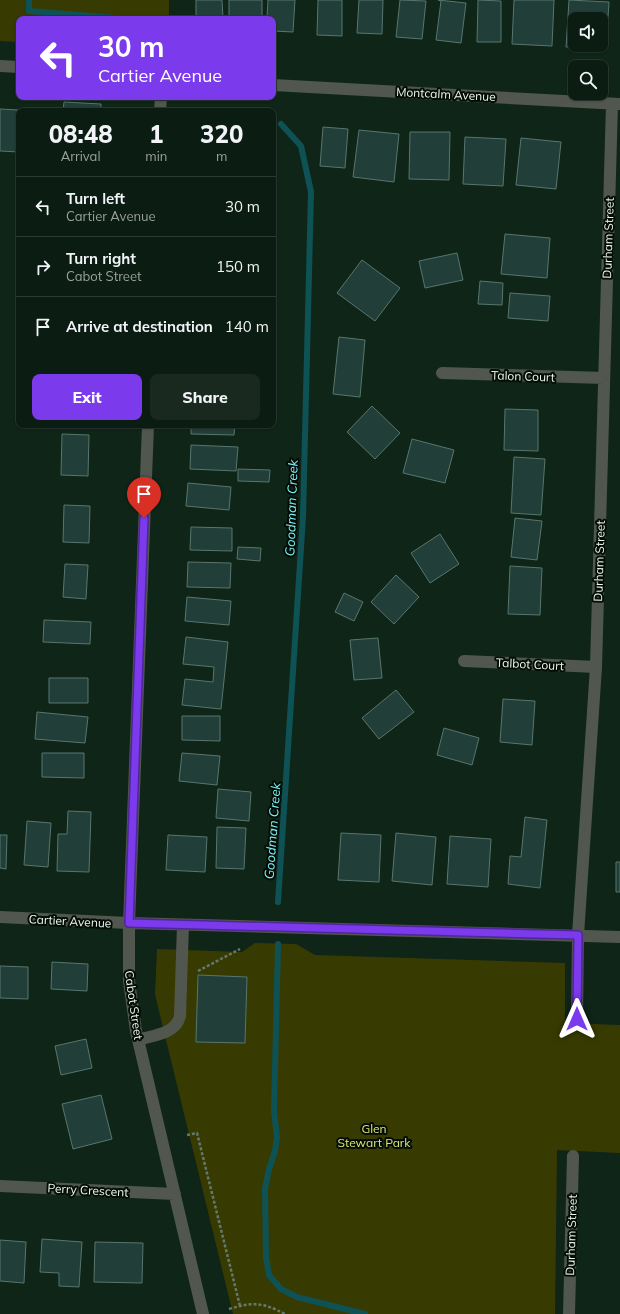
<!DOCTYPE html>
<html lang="en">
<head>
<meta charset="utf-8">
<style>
  :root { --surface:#0b1c12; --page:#192920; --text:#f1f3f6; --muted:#9aa19f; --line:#2b3a32; --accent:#7c3aed }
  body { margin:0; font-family:Mulish,sans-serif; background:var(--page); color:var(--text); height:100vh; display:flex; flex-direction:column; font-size:15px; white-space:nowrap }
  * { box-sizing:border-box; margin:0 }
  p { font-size:13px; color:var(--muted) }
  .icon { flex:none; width:22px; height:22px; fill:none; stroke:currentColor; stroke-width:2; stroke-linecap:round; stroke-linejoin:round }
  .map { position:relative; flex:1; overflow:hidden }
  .sheet { position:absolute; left:16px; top:108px; width:260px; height:320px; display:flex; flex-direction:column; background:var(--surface); border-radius:8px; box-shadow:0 1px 3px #0004,0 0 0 1px var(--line) }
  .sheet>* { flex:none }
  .top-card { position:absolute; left:16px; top:16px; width:260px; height:84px; border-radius:8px; box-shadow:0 1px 3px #0004,0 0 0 1px var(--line); background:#7c3aed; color:#fff; overflow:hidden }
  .controls { position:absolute; left:568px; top:12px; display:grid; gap:8px }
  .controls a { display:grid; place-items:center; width:40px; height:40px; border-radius:8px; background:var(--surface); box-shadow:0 1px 3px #0004,0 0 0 1px var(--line); font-size:20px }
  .pin { position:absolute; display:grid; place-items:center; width:34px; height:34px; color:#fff; margin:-41px -17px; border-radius:50% 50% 50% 0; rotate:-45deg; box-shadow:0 0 4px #0007 }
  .pin .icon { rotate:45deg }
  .me { position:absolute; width:44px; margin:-22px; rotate:0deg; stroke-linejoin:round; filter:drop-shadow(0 0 3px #0008) }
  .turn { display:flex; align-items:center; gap:14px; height:84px; padding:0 16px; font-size:18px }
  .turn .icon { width:52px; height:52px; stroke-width:2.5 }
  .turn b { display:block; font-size:28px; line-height:34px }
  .eta { display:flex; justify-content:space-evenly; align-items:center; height:68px; text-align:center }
  .eta b { font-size:24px; font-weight:800; line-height:28px }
  .action { display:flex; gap:8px; margin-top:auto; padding:8px 16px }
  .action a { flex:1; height:46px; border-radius:8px; background:var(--accent); color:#fff; font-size:16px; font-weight:800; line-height:46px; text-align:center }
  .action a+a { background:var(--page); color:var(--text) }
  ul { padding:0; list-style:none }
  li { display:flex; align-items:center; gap:12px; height:60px; padding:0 16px; border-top:1px solid var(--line) }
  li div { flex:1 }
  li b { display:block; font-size:15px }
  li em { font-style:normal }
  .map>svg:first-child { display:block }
</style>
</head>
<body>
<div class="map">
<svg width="620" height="1314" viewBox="0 0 620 1314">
  <rect width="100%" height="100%" fill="#0f2518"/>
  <path fill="#383b01" d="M0 0H169V19H19V42L0 41Z
    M255 943 296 944 315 955 565 963V1023L620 1025V1153L557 1150 555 1314H233L157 1003 155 994 157 949 242 952Z"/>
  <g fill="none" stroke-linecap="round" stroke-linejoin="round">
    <path stroke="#0e5255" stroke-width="6" d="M29 0V11L116 18
      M278 902 303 517 311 192 301 146 281 124
      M278 944 274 1111 277 1137 275 1151 269 1169 265 1189 266 1257 269 1275 281 1289 297 1297 365 1314"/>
  </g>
  <path fill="#213f38" stroke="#57766e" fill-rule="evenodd" d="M196 0H222L223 19H196Z
    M229 0H262V19H229Z
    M268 0H295L293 32 273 31V19H267Z
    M318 0H342V36L317 35Z
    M359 0H383L382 34 357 33Z
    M400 0 426 1 422 39 396 37Z
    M438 0 466 3 461 43 436 40 441 1Z
    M478 0 501 1V42H477Z
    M514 0H554L552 46 512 44Z
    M569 0 609 2 606 49 566 47ZM575 19H601V45H575Z
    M64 102 101 104V111H63Z
    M0 109 19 110V152L0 151Z
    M323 127 348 129 345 168 320 166Z
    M359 130 399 134 394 182 353 177Z
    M410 132H450L449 180 409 179Z
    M465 137 506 139 503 186 463 184Z
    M521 138 561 142 556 189 516 185Z
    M505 234 550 238 547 278 501 274Z
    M457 253 463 280 425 288 419 261Z
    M362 260 400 288 375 321 337 293Z
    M480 281 503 283 502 305 478 304Z
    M510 293 550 296 548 321 508 318Z
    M339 337 365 340 360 397 333 394Z
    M372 406 400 433 375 459 347 432Z
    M505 409 538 410V451L504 450Z
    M191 425H235L234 435 191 434Z
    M62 434 89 435 88 476 61 475Z
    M412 439 454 450 445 483 403 473Z
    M191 445 238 447 236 471 190 469Z
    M514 457 545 459 541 515 511 513Z
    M238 469 270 470 269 482 238 481Z
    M188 483 231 487 229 510 186 506Z
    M64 505 90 506 89 543 63 542Z
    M515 518 542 521 537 560 511 557Z
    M191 527 232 528V551L190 550Z
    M440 534 459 564 430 583 411 553Z
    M238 547 261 548 260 561 237 559Z
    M188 562 231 563 230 588 187 587Z
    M65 564 88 565 86 599 63 597Z
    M510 566 542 568 540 615 508 614Z
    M396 575 419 597 394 624 371 602Z
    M344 593 363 602 354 621 335 612Z
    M187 597 231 601 229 625 185 621Z
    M44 620 91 622 90 644 43 642Z
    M186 637 228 642 221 709 182 705 185 679 213 682 214 667 183 664Z
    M378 638 382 678 354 680 350 640Z
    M49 678H88V703H49Z
    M396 690 414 712 379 739 362 718Z
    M503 699 535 701 532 745 500 742Z
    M37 712 88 717 85 743 35 739Z
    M182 716H220V741L182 740Z
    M444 728 479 738 472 765 437 755Z
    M42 753H84V778L42 777Z
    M182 753 220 756 217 785 179 781Z
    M218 789 251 792 249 821 216 818Z
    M68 811 91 812 89 872 57 871 58 834H67Z
    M525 817 547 820 540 888 508 884 510 856 521 857Z
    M27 821 51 823 48 867 24 865Z
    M217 827 246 828 244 869 216 868Z
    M341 833 381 835 379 882 338 880Z
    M396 833 436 837 432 885 392 881Z
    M0 835H7L6 869 0 868Z
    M168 835 207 837 205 872 166 870Z
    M450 836 491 839 488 887 447 884Z
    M616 862H620V892H616Z
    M52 962 88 964 87 991 51 989Z
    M0 966 28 967V999L0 998Z
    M198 975 247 977 245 1043 196 1042Z
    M86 1039 92 1068 61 1075 55 1046Z
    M101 1095 112 1139 73 1149 62 1104Z
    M42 1239 82 1242 79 1287 59 1286V1273L40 1272Z
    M0 1240 26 1242 24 1283 0 1281Z
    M95 1242 143 1243 142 1283 94 1282Z"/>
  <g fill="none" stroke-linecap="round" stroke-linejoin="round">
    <path stroke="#65786d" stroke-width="2.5" stroke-dasharray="3 2" stroke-linecap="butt" d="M198 971 240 949
      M187 1135 197 1133 240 1306
      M229 1309C253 1302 262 1302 285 1314"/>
    <path stroke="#51574e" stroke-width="12" d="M0 66 19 67
      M273 85 619 104
      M160 111 161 97
      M442 373 604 378
      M148 425 129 923V981L136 1031 203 1314
      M464 661 596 667
      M0 917 129 923 620 937
      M577 1019 578 935 596 667 612 104
      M138 1040C154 1035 176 1034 180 1016L183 925
      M0 1186 175 1194
      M569 1314 573 1156"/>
  </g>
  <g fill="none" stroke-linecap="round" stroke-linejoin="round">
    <g stroke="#51269a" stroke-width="10">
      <path id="route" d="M144 518 129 923 578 935 577 1019"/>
    </g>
    <use href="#route" stroke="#7c3aed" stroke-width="7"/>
  </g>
  <g text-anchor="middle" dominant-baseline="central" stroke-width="4" stroke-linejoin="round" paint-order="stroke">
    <g font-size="12" fill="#ebf9f0" stroke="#040c06">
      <text transform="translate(446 94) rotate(3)">Montcalm Avenue</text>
      <text transform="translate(608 238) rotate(-88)">Durham Street</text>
      <text transform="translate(523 376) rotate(2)">Talon Court</text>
      <text transform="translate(599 561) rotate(-88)">Durham Street</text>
      <text transform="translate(530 664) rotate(3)">Talbot Court</text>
      <text transform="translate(70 921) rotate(3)">Cartier Avenue</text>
      <text transform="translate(134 1005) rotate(82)">Cabot Street</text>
      <text transform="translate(88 1190) rotate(3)">Perry Crescent</text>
      <text transform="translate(571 1235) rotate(-88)">Durham Street</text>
    </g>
    <g font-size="12" fill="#e0e779" stroke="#040c06">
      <text x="374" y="1128">Glen<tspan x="374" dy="14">Stewart Park</tspan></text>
    </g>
    <g font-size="13" font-style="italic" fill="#7df4fa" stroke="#040c06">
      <text transform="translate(291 508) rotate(-88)">Goodman Creek</text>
      <text transform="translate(272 831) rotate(-86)">Goodman Creek</text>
    </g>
  </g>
</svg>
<div class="controls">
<a><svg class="icon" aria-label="sound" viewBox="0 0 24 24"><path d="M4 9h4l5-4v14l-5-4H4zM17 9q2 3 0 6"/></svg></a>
<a><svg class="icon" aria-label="search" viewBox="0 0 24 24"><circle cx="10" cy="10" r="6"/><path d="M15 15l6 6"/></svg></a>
</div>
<div class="pin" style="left:144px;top:518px;background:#d93025"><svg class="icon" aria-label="arrive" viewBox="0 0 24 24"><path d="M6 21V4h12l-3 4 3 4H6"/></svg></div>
<svg class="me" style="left:577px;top:1019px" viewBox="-20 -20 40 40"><path d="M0-17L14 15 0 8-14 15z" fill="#7c3aed" stroke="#fff" stroke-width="4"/></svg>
<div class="top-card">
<div class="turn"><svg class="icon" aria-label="left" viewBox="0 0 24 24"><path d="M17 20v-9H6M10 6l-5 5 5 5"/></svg><div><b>30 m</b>Cartier Avenue</div></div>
</div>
<section class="sheet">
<div class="eta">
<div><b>08:48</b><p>Arrival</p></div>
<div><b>1</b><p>min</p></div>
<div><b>320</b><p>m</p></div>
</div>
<ul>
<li><svg class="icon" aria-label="left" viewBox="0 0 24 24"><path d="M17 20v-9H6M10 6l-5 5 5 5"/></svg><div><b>Turn left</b><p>Cartier Avenue</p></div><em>30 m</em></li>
<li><svg class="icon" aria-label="right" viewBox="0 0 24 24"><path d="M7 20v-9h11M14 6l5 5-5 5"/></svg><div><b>Turn right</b><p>Cabot Street</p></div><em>150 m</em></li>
<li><svg class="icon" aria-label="arrive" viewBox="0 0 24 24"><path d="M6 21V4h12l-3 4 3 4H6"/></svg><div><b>Arrive at destination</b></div><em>140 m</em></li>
</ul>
<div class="action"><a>Exit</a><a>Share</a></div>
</section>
</div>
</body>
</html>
